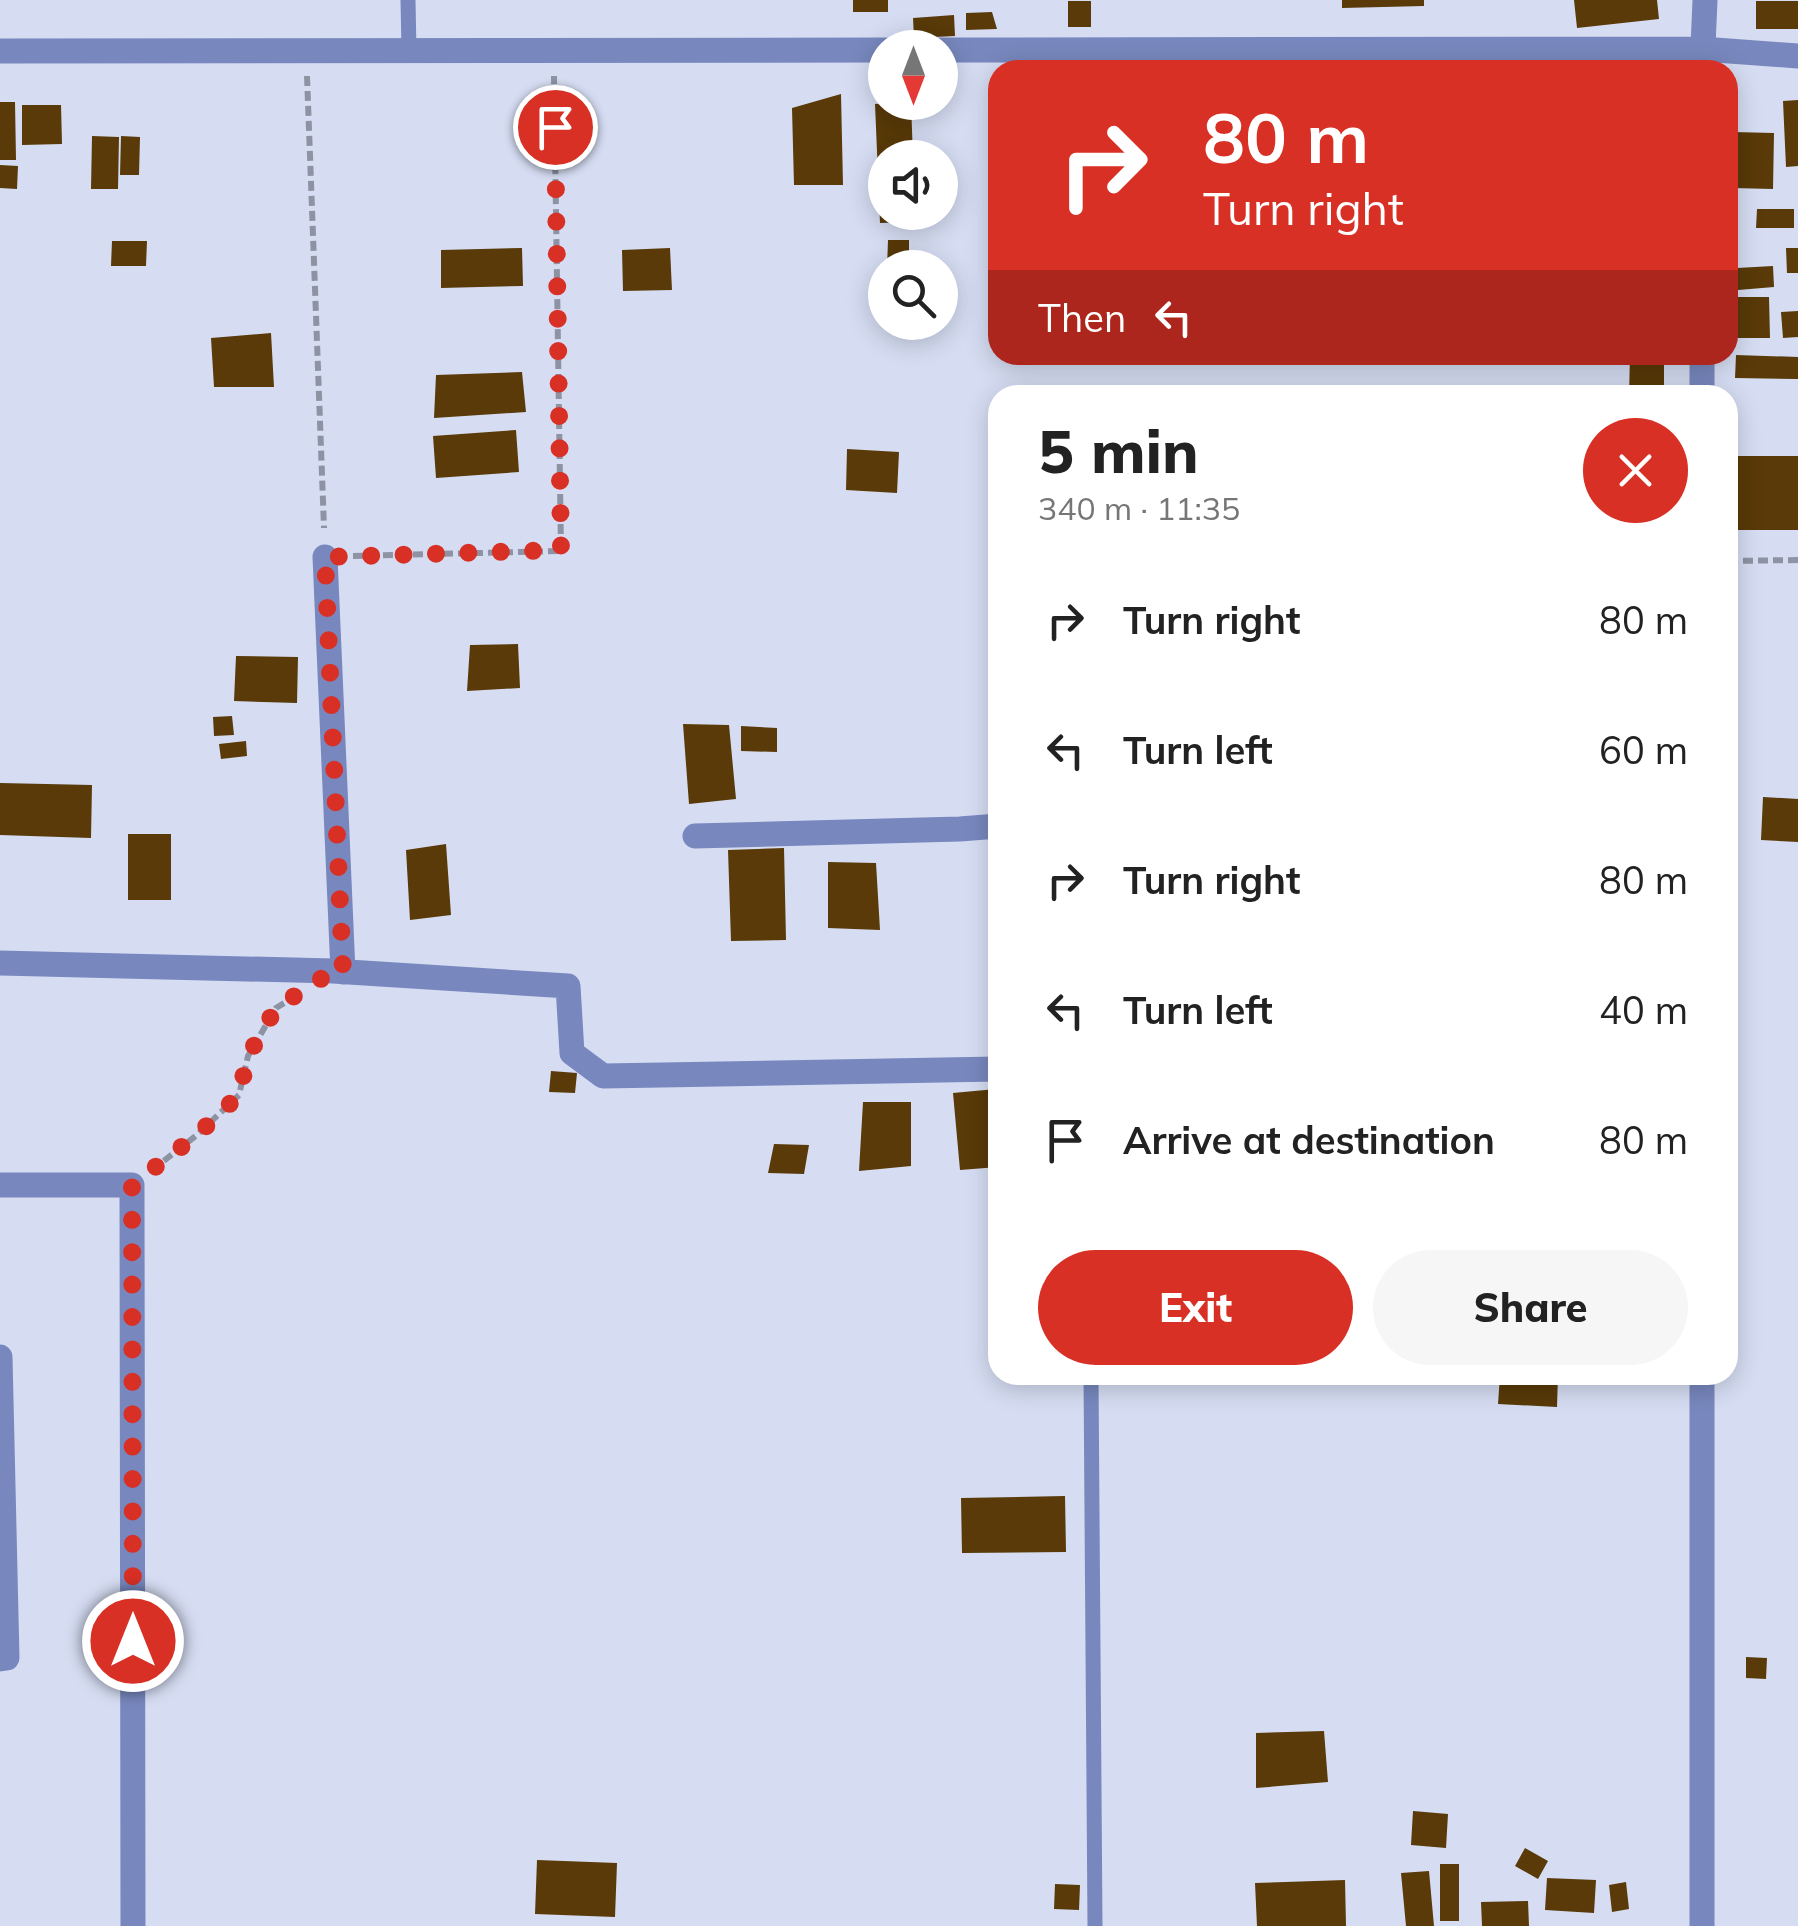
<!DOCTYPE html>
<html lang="en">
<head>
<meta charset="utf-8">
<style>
  :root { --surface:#fff; --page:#f6f6f6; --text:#222; --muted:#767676; --accent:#d93025 }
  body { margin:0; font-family:Mulish,sans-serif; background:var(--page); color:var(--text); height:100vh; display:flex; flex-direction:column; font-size:38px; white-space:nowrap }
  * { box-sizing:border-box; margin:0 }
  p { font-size:32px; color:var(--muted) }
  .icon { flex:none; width:55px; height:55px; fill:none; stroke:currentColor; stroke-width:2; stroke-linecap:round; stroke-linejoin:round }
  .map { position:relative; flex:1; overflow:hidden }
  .sheet { position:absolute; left:988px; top:385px; width:750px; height:1000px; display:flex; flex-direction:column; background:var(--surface); border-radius:30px; box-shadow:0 5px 25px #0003 }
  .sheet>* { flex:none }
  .banner { position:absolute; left:988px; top:60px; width:750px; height:305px; border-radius:30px; box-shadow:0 5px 25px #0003; background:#d93025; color:#fff; overflow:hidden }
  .needle { width:65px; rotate:180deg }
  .buttons { position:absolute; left:868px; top:30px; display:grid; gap:20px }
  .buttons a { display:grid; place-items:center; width:90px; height:90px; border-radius:50%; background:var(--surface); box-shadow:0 5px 25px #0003; font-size:50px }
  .pin { position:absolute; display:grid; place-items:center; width:85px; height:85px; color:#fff; margin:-42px; border:5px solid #fff; border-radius:50%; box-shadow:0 2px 10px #0007 }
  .me { position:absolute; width:110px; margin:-55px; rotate:0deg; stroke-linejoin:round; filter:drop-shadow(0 0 8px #0008) }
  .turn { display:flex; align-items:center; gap:35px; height:210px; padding:0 50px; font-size:45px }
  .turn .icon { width:130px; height:130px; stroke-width:2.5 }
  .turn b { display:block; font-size:70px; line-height:85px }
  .then { display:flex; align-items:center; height:95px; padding:0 50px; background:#0003; gap:20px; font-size:38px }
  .round { display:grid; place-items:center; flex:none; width:105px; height:105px; border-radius:52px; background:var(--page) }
  .summary { display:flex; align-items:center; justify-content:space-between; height:170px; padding:0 50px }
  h1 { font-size:60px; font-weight:800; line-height:75px }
  .primary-button { display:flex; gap:20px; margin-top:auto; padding:20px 50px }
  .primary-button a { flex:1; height:115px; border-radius:60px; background:var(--accent); color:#fff; font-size:40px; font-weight:800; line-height:115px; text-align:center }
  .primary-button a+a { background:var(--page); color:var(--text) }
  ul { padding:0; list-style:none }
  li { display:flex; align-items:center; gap:30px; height:130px; padding:0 50px }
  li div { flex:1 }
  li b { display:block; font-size:38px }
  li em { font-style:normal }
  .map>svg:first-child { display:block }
</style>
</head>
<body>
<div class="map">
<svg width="1798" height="1926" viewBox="0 0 1798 1926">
  <rect width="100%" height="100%" fill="#d6ddf3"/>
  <path fill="#593a08" d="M853 0H888V12H853Z
    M1342 0H1424V6L1342 8Z
    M1574 0H1657L1659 19 1577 28Z
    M1068 1H1091V27H1068Z
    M1756 1H1798V29H1756Z
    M992 12 997 29 966 30V13Z
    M954 15 955 36 914 38 913 18Z
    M841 94 843 185H794L792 108Z
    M1798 100V166L1786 167 1783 101Z
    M0 102H15L16 160H0Z
    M911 102 913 158H885V212H915V222L880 223 875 104Z
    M22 105H61L62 144 22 145Z
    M1733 132 1774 133 1773 189 1732 188Z
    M92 136 119 137 118 189H91Z
    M121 136 140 137 139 175H120Z
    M0 165 18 166 17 189 0 188Z
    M1757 209H1794V228H1756Z
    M888 240H909V268H887Z
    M112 241H147L146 266H111Z
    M522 248 523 286 441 288V250Z
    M670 248 672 290 623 291 622 250Z
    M1786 248H1798V273H1787Z
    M1773 266 1774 287 1738 290 1737 268Z
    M1737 297H1769L1770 338H1737Z
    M1798 311V337L1783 338 1781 312Z
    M271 333 274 387H214L211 338Z
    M1630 355H1664V395H1629Z
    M1736 355 1798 357V379L1735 378Z
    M522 372 526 412 434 418 436 375Z
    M516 430 519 472 436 478 433 436Z
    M847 449 899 452 897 493 846 490Z
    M1737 456H1798V530H1737Z
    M518 644 520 688 467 691 470 645Z
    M236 656 298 657 297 703 234 701Z
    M232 716 234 735 214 736 213 717Z
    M683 724 729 725 736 799 689 804Z
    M741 726 777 728V752L741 751Z
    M246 741 247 756 221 759 219 744Z
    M0 783 92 785 91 838 0 835Z
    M1763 797 1798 799V842L1761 840Z
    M128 834H171V900H128Z
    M446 844 451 915 410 920 406 850Z
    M784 848 786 940 731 941 728 850Z
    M828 862 876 863 880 930 828 928Z
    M551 1071 577 1073 575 1093 549 1092Z
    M996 1089 998 1167 960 1170 953 1093Z
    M863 1102H911V1166L859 1171Z
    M774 1144 809 1145 804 1174 768 1173Z
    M1500 1375H1558L1557 1407 1498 1404Z
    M1065 1496 1066 1552 962 1553 961 1498Z
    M1746 1657 1767 1658 1766 1679 1746 1678Z
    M1324 1731 1328 1782 1256 1788V1733Z
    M1413 1811 1448 1814 1446 1848 1411 1845Z
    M1525 1848 1548 1861 1538 1879 1515 1866Z
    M537 1860 617 1863 615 1917 535 1914Z
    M1440 1864H1459V1921H1440Z
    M1429 1871 1434 1926H1406L1401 1873Z
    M1547 1878 1596 1880 1594 1913 1545 1910Z
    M1345 1880 1346 1926H1257L1255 1883Z
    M1626 1882 1629 1909 1612 1912 1609 1885Z
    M1055 1884 1080 1885 1079 1910 1054 1909Z
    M1528 1901 1529 1926H1482L1481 1902Z"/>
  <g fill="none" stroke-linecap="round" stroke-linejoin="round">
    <path stroke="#8e93a4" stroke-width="6" stroke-dasharray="10 5" stroke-linecap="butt" d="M307 76 324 528
      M353 556 561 551 554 76
      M1728 561 1798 560
      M152 1170 197 1135 239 1095 248 1056 276 1008 286 1002"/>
    <path stroke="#7888be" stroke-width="15" d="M408 0 409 51
      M1091 1375 1095 1926"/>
    <path stroke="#7888be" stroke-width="25" d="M940 50 1702 49 1798 56
      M0 51 885 50
      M1702 70 1705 0
      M1702 355V395
      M325 557 343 972
      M695 836 960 829 998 826
      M0 963 333 971 568 986 572 1053 603 1076 998 1069
      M0 1185H132L133 1926
      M0 1357 7 1658 0 1659
      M1702 1375V1926"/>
  </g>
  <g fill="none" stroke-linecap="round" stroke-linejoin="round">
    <path stroke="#d93025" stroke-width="18" stroke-dasharray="0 32.4" d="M133 1641 132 1185 197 1135 239 1095 248 1056 276 1008 333 971 343 972 325 557 561 550 555 127"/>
  </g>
</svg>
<div class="buttons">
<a><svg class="needle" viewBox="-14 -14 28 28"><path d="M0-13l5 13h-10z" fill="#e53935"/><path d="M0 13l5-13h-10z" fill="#767676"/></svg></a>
<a><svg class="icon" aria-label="sound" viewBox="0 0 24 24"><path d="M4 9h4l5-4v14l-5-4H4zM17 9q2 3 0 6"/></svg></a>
<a><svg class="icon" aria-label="search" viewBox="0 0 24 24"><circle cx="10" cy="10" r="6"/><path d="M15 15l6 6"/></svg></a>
</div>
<div class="pin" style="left:555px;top:127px;background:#d93025"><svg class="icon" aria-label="arrive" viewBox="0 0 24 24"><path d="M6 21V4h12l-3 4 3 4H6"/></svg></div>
<svg class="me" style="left:133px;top:1641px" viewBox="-20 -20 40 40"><circle r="17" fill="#d93025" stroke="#fff" stroke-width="3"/><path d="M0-11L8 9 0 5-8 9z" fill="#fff"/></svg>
<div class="banner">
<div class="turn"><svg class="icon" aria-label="right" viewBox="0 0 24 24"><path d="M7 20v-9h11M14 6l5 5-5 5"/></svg><div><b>80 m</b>Turn right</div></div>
<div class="then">Then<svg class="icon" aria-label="left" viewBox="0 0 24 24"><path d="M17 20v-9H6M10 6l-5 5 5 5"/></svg></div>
</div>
<section class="sheet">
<div class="summary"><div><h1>5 min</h1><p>340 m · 11:35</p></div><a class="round" style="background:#d93025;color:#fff"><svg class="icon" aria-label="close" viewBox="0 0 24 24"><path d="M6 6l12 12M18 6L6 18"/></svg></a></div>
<ul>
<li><svg class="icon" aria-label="right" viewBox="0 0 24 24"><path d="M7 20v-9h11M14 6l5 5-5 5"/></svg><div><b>Turn right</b></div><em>80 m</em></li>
<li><svg class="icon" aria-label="left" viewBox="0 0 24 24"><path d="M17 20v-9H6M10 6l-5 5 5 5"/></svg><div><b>Turn left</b></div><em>60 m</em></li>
<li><svg class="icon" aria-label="right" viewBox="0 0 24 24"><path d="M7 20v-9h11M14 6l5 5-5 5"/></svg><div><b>Turn right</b></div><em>80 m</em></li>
<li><svg class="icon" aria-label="left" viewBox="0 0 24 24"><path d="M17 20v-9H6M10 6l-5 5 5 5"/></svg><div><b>Turn left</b></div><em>40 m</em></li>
<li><svg class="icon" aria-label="arrive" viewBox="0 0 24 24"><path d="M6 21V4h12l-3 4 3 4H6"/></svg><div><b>Arrive at destination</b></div><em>80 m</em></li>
</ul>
<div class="primary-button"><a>Exit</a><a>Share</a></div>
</section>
</div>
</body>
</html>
